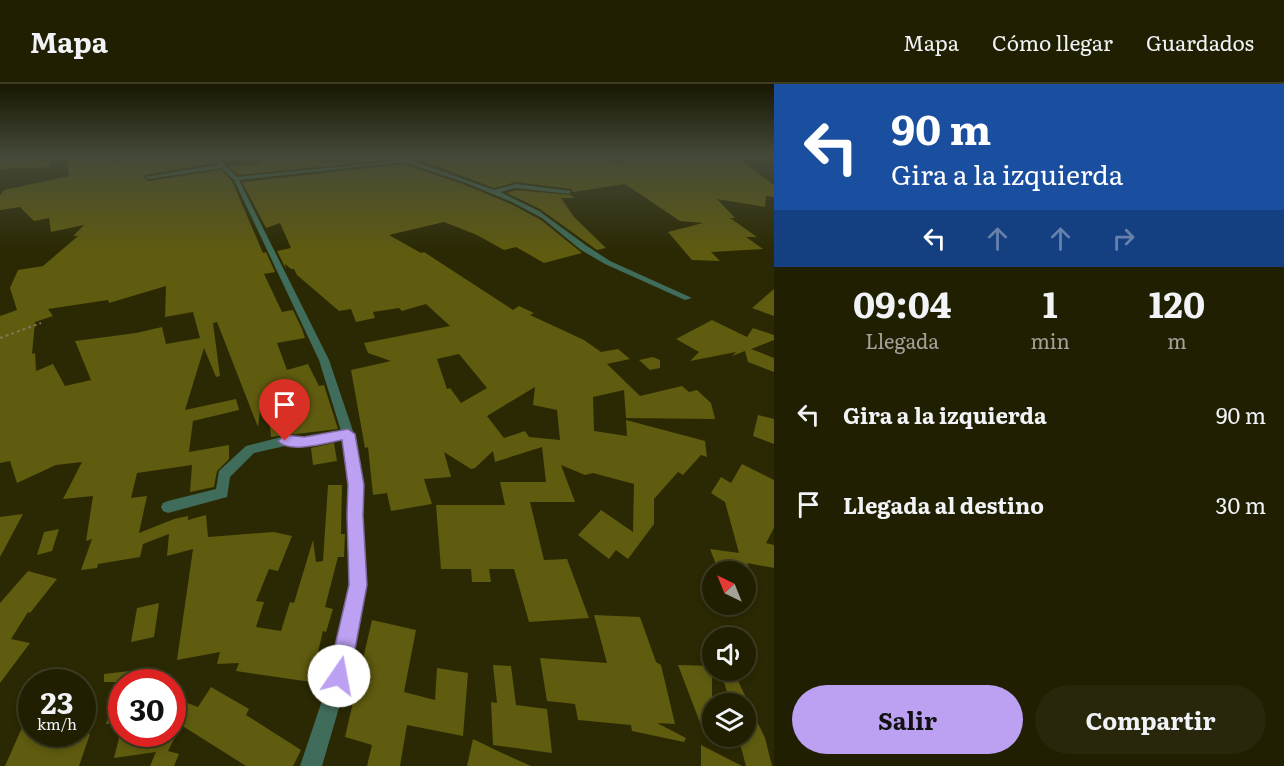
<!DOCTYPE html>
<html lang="es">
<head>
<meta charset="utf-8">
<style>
  :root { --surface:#201f02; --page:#28270c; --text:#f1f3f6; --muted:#a2a299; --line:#3d3d24; --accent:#bca0f2 }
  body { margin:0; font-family:Literata,serif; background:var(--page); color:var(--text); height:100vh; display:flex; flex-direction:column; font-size:22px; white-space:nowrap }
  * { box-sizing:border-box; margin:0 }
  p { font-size:20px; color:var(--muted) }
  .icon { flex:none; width:33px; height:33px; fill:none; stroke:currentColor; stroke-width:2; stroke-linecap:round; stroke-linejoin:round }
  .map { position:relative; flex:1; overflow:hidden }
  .details { display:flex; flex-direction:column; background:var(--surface); width:510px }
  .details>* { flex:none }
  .hud { background:#1a4fa0; color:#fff; overflow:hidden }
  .needle { width:39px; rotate:317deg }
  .buttons { position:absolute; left:702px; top:477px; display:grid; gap:12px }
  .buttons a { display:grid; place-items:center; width:54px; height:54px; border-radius:50%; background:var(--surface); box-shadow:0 3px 9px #0003,0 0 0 2px var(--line); font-size:30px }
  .speed { position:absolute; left:18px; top:585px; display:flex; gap:12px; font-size:30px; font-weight:700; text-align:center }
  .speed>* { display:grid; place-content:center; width:78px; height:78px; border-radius:50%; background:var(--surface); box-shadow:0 3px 9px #0003,0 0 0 2px var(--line); line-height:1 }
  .speed small { font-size:15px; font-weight:400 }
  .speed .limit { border:9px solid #d22; background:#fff; color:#111 }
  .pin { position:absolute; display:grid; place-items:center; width:51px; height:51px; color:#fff; margin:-62px -26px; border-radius:50% 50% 50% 0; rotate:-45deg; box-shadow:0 0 6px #0007 }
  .pin .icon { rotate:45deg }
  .me { position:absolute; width:66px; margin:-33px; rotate:12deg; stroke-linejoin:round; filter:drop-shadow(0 0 4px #0008) }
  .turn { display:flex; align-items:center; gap:21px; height:126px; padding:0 18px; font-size:27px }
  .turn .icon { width:78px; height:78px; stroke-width:2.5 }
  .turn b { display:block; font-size:42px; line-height:51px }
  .lanes { display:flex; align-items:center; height:57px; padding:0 18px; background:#0003; justify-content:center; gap:30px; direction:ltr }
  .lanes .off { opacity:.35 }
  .eta { display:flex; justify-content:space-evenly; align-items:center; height:102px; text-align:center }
  .eta b { font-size:36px; font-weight:700; line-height:42px }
  .cta { display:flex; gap:12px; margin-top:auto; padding:12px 18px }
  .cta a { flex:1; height:69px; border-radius:36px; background:var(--accent); color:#111; font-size:24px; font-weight:700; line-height:69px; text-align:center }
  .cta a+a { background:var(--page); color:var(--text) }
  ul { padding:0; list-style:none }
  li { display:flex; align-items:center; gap:18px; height:90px; padding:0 18px }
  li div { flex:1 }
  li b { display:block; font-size:22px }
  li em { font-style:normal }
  header { display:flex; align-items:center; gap:36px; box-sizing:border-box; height:84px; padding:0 30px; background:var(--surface); border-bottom:2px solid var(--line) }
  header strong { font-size:28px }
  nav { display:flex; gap:33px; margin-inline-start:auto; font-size:21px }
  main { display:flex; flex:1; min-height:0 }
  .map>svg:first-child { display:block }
</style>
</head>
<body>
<header>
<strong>Mapa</strong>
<nav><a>Mapa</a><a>Cómo llegar</a><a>Guardados</a></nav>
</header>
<main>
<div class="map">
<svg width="774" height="682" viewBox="0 0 774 682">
  <rect width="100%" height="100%" fill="#2b2903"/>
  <path fill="#5f5b0f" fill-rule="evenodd" d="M0 72H51V83L0 85Z
    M67 72H108L120 79 123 74 133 72H209L215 79 145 91 143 93 148 97 221 86 232 97 263 169 266 168 275 188 264 190 282 228 293 226 302 245 305 254 277 259 287 286 308 280 319 302 324 301 338 345 271 353 268 320H261L258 343 217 238 213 239 220 292 216 293 204 264 185 326 236 315 239 326 193 337 189 368 229 361V375L217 387 214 403 190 408 192 381 137 389 131 414 147 412 139 449 174 435 188 432V436L206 431 208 453 274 448 292 452 278 487 269 485 256 517 264 518 256 543 281 547 290 518 294 519 313 456 316 478 323 477 328 401H342L341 450H345L344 473H338L325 523 333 525 326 548 323 547 311 598 236 587 239 579 217 580 220 568 177 576 193 465 167 472 169 450 143 460 140 473 98 480 97 484 81 486 92 455 86 457 93 412 63 415 82 378 56 381 17 399 10 377 0 379V232L17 226 10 204 18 186 43 182 78 152H73L84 141 51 148 49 134 34 137 20 123 0 126V111L4 106 69 92ZM166 202 165 233 193 228 200 254 166 260 162 243 136 249 75 257 91 296 65 302 53 280 36 287 35 269 32 270 35 238 53 232 48 225 108 216 109 219Z
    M364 72H400L396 75 238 91 229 82 258 80 259 77 319 73 323 79 353 76V74Z
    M410 72H598L623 81 624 72H717L739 75 774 101V113L766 112 765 123 717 115 735 134H730L757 153H746L763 165 711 168 720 177 692 176 668 148 703 139 680 137 625 100 573 108 571 105 516 98 494 104Z
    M404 80 465 101 511 120 541 136 582 169 544 179 516 163 504 166 477 151 444 138 389 151 421 169 424 168 513 226 519 222 534 229 530 231 584 256 601 268 618 265 630 275 607 280 640 312 682 302 689 308 697 306 711 319 715 335 626 334 624 306 593 313 594 347 627 352 626 336 705 357 707 373 701 371 683 391 678 388 654 415V440L628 475 616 466 609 475 578 451 601 426 633 448 634 400 593 389 585 391 561 381 575 418H530L544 476 567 475 589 534 529 538 514 485H489L491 498H472L471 485H441L436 421H505L500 398H546L542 363 495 378 493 367 475 384 471 385 444 368 451 393 424 395 432 420 391 427 387 409 373 411 368 363 365 364 351 286 391 277 368 269 364 259 450 242 426 220 402 227 399 224 373 228 375 234 356 238 351 225 339 227 297 191 294 185H291L285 180 286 185 277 167 291 164 280 139 266 144 242 98ZM459 270 487 304 461 319 450 304 447 305 437 275ZM535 303 533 321 557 326 560 356 529 353 525 347 504 354 487 332Z
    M516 106 571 111 575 114H561L574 133 606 164 597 166 540 125 507 109Z
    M774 205V232L752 224Z
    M712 236 747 253 753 244 774 251V256L751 265 774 274V288L748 278 745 267 732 272 736 268 690 277 699 268 676 255Z
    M653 273 660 276V284L650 286 639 276Z
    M758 331 774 335V360L753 352Z
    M334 359 337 377 313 381 311 364Z
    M742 380 774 396V444L766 459 774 461V484L747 479 751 488H719L710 465 739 469 725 418 711 409 721 393 731 399Z
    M23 430 0 473V433Z
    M59 445 52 467 37 471 44 448Z
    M28 487 57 495 30 529 28 528 11 555 30 559 0 599V519Z
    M159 519 154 553 131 558 137 524Z
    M594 531 640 533 656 578 661 581 675 640 657 639 686 654 684 658 632 647 631 641 578 636 575 620 547 617 540 574 607 579Z
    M372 536 416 546 404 608 435 616 437 584 468 589 463 652 407 641 400 682H367L372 661 345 653Z
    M493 581 511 582 516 621 547 625 552 669 493 661 491 618 497 619Z
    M678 581 712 582V641H701Z
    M155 584 152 598H104V590Z
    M721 586H733L765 654 772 682H746L738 652H746V620H730Z
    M118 600 122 601V639L106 640Z
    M211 603 249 625 246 631 301 666 293 682H246L181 641 168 667 179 670 174 682H150L156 668 114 674 120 650H172V622L177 615 198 623Z
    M32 621V650H90L79 682H5Z
    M473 655 502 669 531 682H467Z
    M701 661 742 682H701Z"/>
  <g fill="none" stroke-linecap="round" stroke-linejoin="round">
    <path stroke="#7b7a55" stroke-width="2" stroke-dasharray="3 3" stroke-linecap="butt" d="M0 254 41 239"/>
    <path fill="#406d5b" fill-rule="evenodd" d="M211 72H216L237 93 397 77 404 72H408L407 75 494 106 516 100 571 107 569 110 516 104 500 108 539 127 587 162 610 177 692 214 685 216 605 180 581 166 542 134 512 118 466 99 404 78 239 96 329 276 354 350 363 401 362 431 366 501 348 593 322 682H300L330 593 350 501 348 431 349 401 343 355 304 363 285 362 254 369 230 393 227 413 168 429 163 427 161 423 163 419 168 417 216 405 219 387 246 362 285 352 304 353 341 347 319 276 234 96 222 84 148 95 145 93 219 81Z"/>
  </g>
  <linearGradient id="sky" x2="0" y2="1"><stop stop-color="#181702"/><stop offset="0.43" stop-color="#444939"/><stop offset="1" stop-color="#444939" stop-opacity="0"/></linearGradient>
  <rect width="774" height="168" fill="url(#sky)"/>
  <path fill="#bca0f2" stroke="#7a689d" stroke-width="1.5" d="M348 345 355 350 364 401 363 431 367 501 350 592 346 600 339 603 331 600 328 592 349 501 347 431 348 401 342 356C327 359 288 370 278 357L285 351 304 353Z"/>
</svg>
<div class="buttons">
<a><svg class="needle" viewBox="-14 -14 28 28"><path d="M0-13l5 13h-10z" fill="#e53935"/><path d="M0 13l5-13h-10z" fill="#a2a299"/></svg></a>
<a><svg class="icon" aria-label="sound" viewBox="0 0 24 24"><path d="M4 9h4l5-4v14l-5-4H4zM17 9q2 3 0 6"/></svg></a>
<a><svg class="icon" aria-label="layers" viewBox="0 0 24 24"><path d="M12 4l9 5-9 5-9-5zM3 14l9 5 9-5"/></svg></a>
</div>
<div class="speed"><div>23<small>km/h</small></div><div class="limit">30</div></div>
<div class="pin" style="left:285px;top:357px;background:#d93025"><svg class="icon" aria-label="arrive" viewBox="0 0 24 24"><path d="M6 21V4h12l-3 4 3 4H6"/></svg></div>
<svg class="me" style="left:339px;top:592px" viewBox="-20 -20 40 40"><circle r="19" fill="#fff"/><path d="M0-13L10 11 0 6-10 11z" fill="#bca0f2"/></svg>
</div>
<section class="details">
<div class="hud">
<div class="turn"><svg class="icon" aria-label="left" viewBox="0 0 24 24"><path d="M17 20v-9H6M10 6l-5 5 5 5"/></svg><div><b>90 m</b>Gira a la izquierda</div></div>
<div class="lanes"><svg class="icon" aria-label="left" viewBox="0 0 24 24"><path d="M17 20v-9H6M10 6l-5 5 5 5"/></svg><svg class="icon off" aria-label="ahead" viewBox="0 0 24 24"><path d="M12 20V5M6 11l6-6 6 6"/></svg><svg class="icon off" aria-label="ahead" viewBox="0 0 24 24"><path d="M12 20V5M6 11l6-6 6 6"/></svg><svg class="icon off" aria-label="right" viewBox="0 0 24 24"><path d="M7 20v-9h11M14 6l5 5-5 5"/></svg></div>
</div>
<div class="eta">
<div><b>09:04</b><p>Llegada</p></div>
<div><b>1</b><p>min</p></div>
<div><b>120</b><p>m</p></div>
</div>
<ul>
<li><svg class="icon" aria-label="left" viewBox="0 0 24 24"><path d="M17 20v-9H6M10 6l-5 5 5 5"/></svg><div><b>Gira a la izquierda</b></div><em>90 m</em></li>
<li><svg class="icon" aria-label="arrive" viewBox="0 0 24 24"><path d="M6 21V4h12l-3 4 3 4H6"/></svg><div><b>Llegada al destino</b></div><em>30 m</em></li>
</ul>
<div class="cta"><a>Salir</a><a>Compartir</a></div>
</section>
</main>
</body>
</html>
